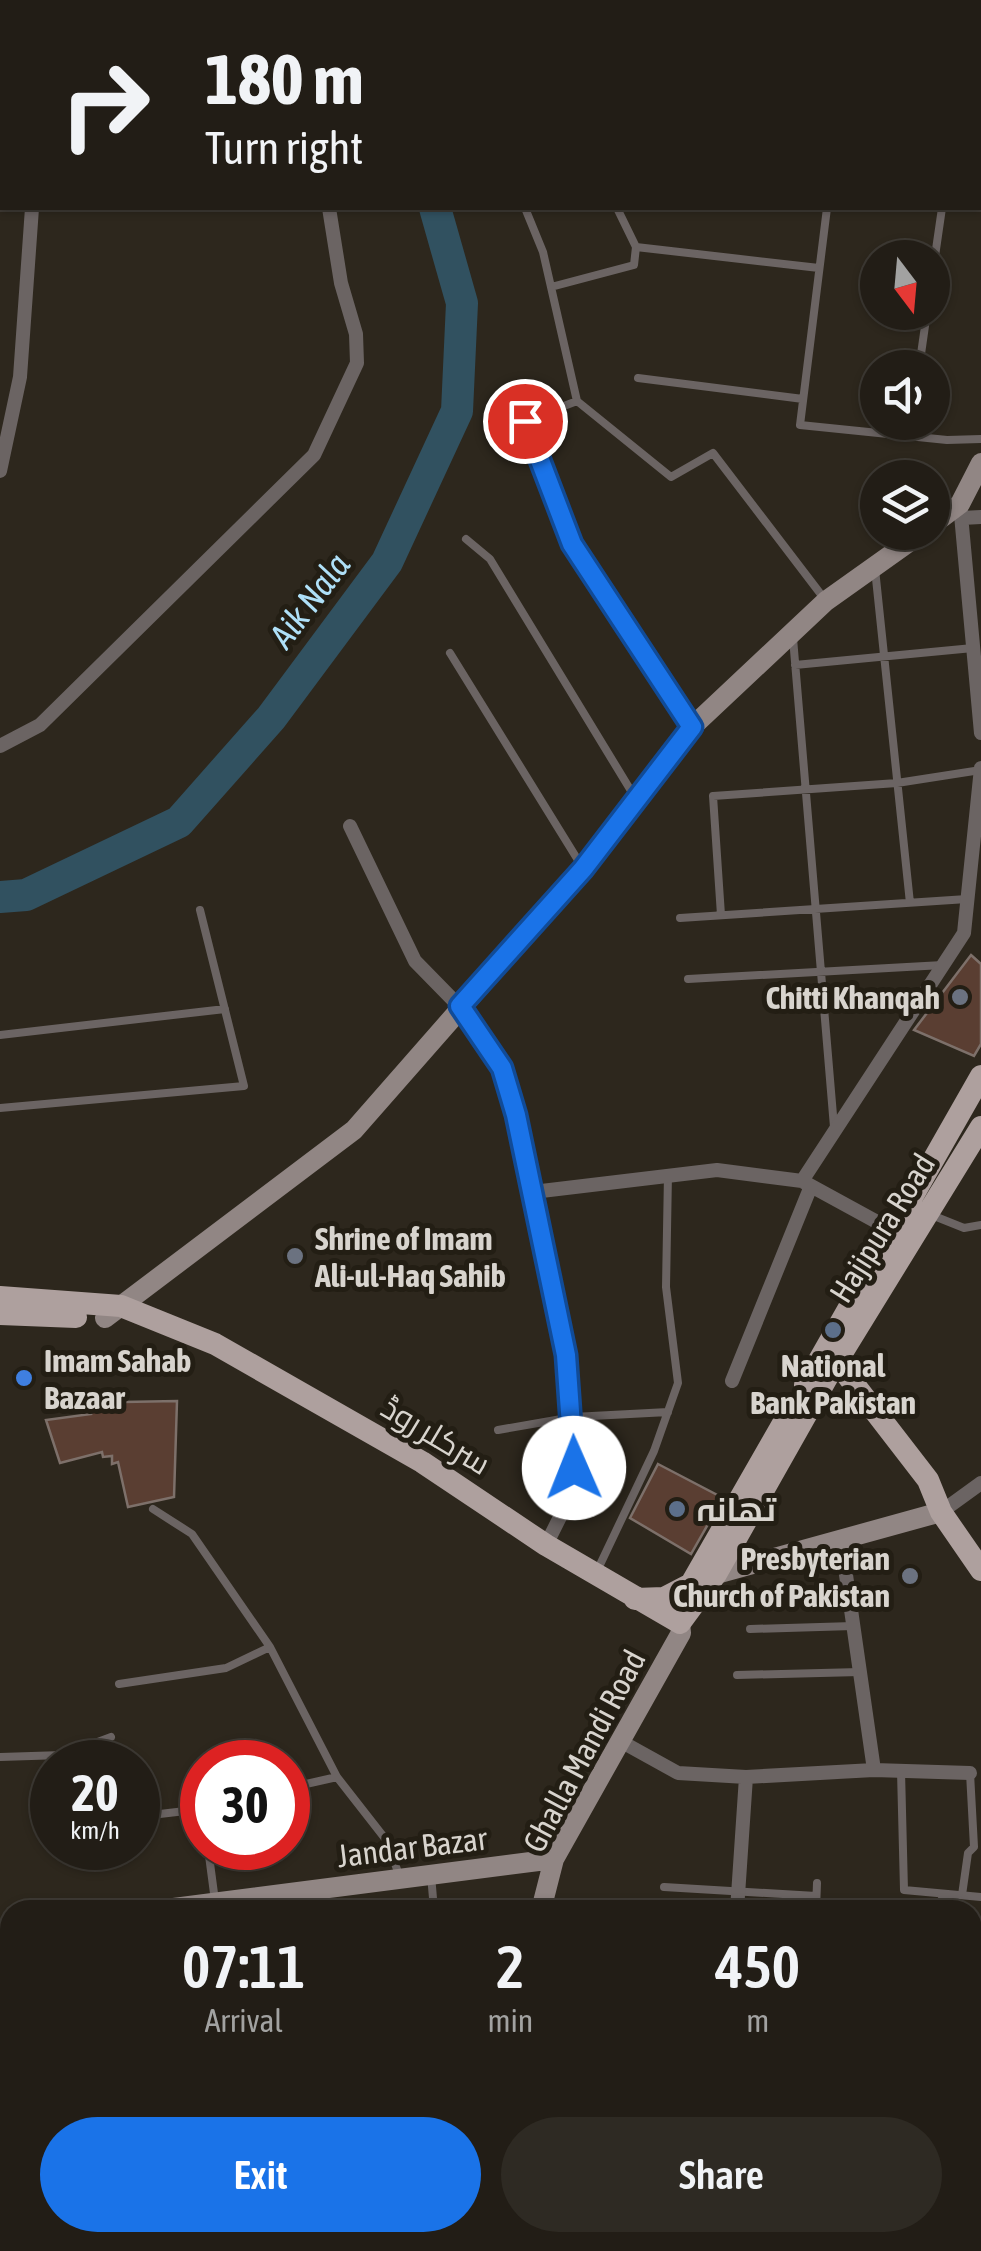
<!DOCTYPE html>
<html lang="en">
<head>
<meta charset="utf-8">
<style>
  :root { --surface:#221d16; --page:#2e2a23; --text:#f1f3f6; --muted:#a2a2a1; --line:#3f3b35; --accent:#1a73e8 }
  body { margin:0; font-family:"Asap Condensed",Cairo,sans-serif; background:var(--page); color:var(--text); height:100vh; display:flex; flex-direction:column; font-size:38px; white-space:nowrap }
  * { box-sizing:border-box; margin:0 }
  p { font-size:32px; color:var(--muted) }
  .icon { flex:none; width:55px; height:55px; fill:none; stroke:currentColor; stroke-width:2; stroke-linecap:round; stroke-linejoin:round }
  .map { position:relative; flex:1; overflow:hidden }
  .drawer { position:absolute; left:0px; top:1900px; width:982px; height:352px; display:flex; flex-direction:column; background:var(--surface); border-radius:30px 30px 0 0; box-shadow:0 2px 8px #0004,0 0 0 2px var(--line) }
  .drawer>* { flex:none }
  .banner { position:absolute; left:0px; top:0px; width:982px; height:210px; box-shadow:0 2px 8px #0004,0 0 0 2px var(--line); background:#221d16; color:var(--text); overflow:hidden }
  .needle { width:65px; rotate:164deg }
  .fabs { position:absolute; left:860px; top:240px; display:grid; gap:20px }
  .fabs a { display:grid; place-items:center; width:90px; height:90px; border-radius:50%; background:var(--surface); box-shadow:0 2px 8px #0004,0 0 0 2px var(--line); font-size:50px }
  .speed { position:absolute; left:30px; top:1740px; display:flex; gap:20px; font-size:50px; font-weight:700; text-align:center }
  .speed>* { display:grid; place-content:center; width:130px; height:130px; border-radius:50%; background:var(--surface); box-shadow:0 2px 8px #0004,0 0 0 2px var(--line); line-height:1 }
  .speed small { font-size:25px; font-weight:400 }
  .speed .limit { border:15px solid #d22; background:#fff; color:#111 }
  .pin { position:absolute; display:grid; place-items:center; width:85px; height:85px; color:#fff; margin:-42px; border:5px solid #fff; border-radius:50%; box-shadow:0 2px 10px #0007 }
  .me { position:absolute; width:110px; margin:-55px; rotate:359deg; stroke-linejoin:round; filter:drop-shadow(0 0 8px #0008) }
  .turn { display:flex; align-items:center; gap:35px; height:210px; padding:0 40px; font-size:45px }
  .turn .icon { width:130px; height:130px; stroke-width:2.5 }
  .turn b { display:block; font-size:70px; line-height:85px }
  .eta { display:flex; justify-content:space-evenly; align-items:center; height:170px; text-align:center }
  .eta b { font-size:60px; font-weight:600; line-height:70px }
  .button { display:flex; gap:20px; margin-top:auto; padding:20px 40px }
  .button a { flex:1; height:115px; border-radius:60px; background:var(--accent); color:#fff; font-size:40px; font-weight:600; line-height:115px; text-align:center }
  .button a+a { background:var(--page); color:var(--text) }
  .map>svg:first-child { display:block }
</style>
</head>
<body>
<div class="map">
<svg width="981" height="2251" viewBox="0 0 981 2251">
  <rect width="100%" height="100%" fill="#2d271d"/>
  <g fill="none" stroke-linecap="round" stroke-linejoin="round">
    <path stroke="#315160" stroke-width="32" d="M398 2V0
      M0 897 26 895 179 822 271 718 387 562 457 411 462 303 435 208"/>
  </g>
  <path fill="#5a3e32" stroke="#7d706a" stroke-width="2.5" d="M971 955 981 964V1044L974 1056 914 1030Z
    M177 1401 174 1497 128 1507 118 1462 112 1464V1456L103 1457 102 1452 60 1463 46 1420 91 1414 90 1410 123 1402Z
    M658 1464 723 1498 691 1554 630 1518Z"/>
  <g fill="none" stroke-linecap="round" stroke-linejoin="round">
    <path stroke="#6b6463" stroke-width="8" d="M528 0 529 2
      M744 2 745 0
      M864 2 865 0
      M525 208 543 252 577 401 671 477 713 453 826 601
      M617 208 636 247
      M827 208 800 425 947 440 981 439
      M932 277 942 208
      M551 287 634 265 636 247 819 268
      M919 368 927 312
      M638 378 803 399
      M525 421 577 401
      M466 539 490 559 636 799
      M875 569 910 903
      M793 638 834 1127
      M450 653 581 865
      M795 665 973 648
      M721 915 713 796 897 783 981 770
      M680 918 967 899
      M688 979 943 965
      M0 1035 225 1009
      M0 1108 244 1086 200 910
      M929 1214 964 1228 981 1225
      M498 1430 573 1417 668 1412
      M153 1509 192 1534 270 1647 337 1777 387 1841 399 1875
      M597 1571 654 1451 678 1383 666 1287 668 1174
      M750 1629 853 1626
      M737 1675 860 1672
      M119 1684 226 1668 270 1647
      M0 1757 63 1755 111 1737
      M901 1771 904 1890 981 1897
      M288 1788 337 1777
      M143 1816 202 1809
      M208 1848 215 1901
      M431 1875 434 1910
      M664 1887 816 1896
      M962 1895 968 1853 974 1847 970 1773
      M816 1910 817 1883
      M939 1910 943 1894
      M234 2242V2251
      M568 2242V2251
      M747 2242 748 2251
      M377 2251 378 2242"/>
    <path stroke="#6b6463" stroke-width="14" d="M830 0 836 2
      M48 2V0
      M310 2 311 0
      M980 95 981 96
      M525 421 572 544 692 727
      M0 471 20 377 32 208
      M960 504 981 733
      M962 518 981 517
      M0 746 40 725 314 455 357 363 356 334 341 283 329 208
      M350 826 415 961 459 1006 502 1068 516 1115 566 1355 573 1417 574 1468 563 1511 546 1545
      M802 1181 964 933 981 768
      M533 1192 717 1170 802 1181 899 1234
      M732 1381 811 1186
      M941 1512 981 1483
      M841 1540 874 1770
      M622 1742 678 1773 746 1777 874 1770 970 1773
      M737 1910 746 1777
      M972 2115 981 2116
      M972 2233 981 2232
      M826 2242 827 2251
      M852 2251 910 2242"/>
    <path stroke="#918684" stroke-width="20" d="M932 525 960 504 981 463
      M105 1318 354 1130 583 869 692 727 826 601 923 532
      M716 1574 941 1512
      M158 1910 554 1859
      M541 1910 554 1859 681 1633 680 1623
      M0 1930 10 1929
      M500 2242 501 2251"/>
    <path stroke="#aea09e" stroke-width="22" d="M0 1297 121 1306 215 1344 422 1462 546 1545 680 1623 716 1574 829 1374 981 1127
      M0 1314 76 1317
      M830 1353 928 1480 941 1512 981 1570
      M805 1385 981 1076
      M635 1599 664 1598 691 1584 789 1413"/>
  </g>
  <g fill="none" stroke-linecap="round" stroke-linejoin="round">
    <g stroke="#114b97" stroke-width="25">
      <path id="route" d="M525 421 572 544 692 727 583 869 460 1006 502 1068 516 1115 566 1355 574 1468"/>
    </g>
    <use href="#route" stroke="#1a73e8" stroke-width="18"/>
  </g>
  <g fill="#6b7280" stroke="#231e14" stroke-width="4">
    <circle cx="960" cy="997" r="10"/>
    <circle cx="295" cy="1256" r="10"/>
    <circle cx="910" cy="1576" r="10"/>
  </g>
  <g fill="#5c6f8a" stroke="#231e14" stroke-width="4">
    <circle cx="833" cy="1330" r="10"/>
    <circle cx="677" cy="1509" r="10"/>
  </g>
  <circle fill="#3f7fe0" stroke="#231e14" stroke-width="4" cx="24" cy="1378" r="10"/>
  <g text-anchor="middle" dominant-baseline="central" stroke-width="10" stroke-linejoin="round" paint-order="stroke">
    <g font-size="32" font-weight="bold" fill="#d8d4ce" stroke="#231e14" text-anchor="start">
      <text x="940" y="997" text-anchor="end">Chitti Khanqah</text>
      <text x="315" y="1238">Shrine of Imam<tspan x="315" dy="37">Ali-ul-Haq Sahib</tspan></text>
      <text x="44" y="1360">Imam Sahab<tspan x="44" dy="37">Bazaar</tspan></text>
      <text x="833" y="1365" text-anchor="middle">National<tspan x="833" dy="37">Bank Pakistan</tspan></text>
      <text x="697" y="1509">تھانہ</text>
      <text x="890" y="1558" text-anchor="end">Presbyterian<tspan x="890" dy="37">Church of Pakistan</tspan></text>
    </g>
    <g font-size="32" fill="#d8d4ce" stroke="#231e14">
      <text transform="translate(882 1228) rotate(-58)">Hajipura Road</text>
      <text transform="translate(436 1435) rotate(31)">سرکلر روڈ</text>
      <text transform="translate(584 1751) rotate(-62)">Ghalla Mandi Road</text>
      <text transform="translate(412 1847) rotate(-7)">Jandar Bazar</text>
    </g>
    <g font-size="35" font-style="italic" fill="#afe0f8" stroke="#231e14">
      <text transform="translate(309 600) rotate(-53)">Aik Nala</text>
    </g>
  </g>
</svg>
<div class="fabs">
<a><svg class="needle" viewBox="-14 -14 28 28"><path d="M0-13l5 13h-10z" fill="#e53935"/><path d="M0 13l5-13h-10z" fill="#a2a2a1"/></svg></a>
<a><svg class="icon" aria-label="sound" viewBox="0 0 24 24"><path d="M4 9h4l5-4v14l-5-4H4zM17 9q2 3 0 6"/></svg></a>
<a><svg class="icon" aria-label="layers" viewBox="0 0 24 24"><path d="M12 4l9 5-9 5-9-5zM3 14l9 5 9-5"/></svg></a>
</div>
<div class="speed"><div>20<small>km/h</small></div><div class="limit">30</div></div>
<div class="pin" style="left:525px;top:421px;background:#d93025"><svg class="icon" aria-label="arrive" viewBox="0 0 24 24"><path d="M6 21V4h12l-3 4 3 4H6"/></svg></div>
<svg class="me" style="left:574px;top:1468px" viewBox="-20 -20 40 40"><circle r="19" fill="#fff"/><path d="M0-13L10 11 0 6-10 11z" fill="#1a73e8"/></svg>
<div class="banner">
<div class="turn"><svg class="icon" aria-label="right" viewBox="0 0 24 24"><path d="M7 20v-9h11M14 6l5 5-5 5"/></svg><div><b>180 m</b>Turn right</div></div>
</div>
<section class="drawer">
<div class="eta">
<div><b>07:11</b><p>Arrival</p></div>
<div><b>2</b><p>min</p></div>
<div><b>450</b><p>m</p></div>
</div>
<div class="button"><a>Exit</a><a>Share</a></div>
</section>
</div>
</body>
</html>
